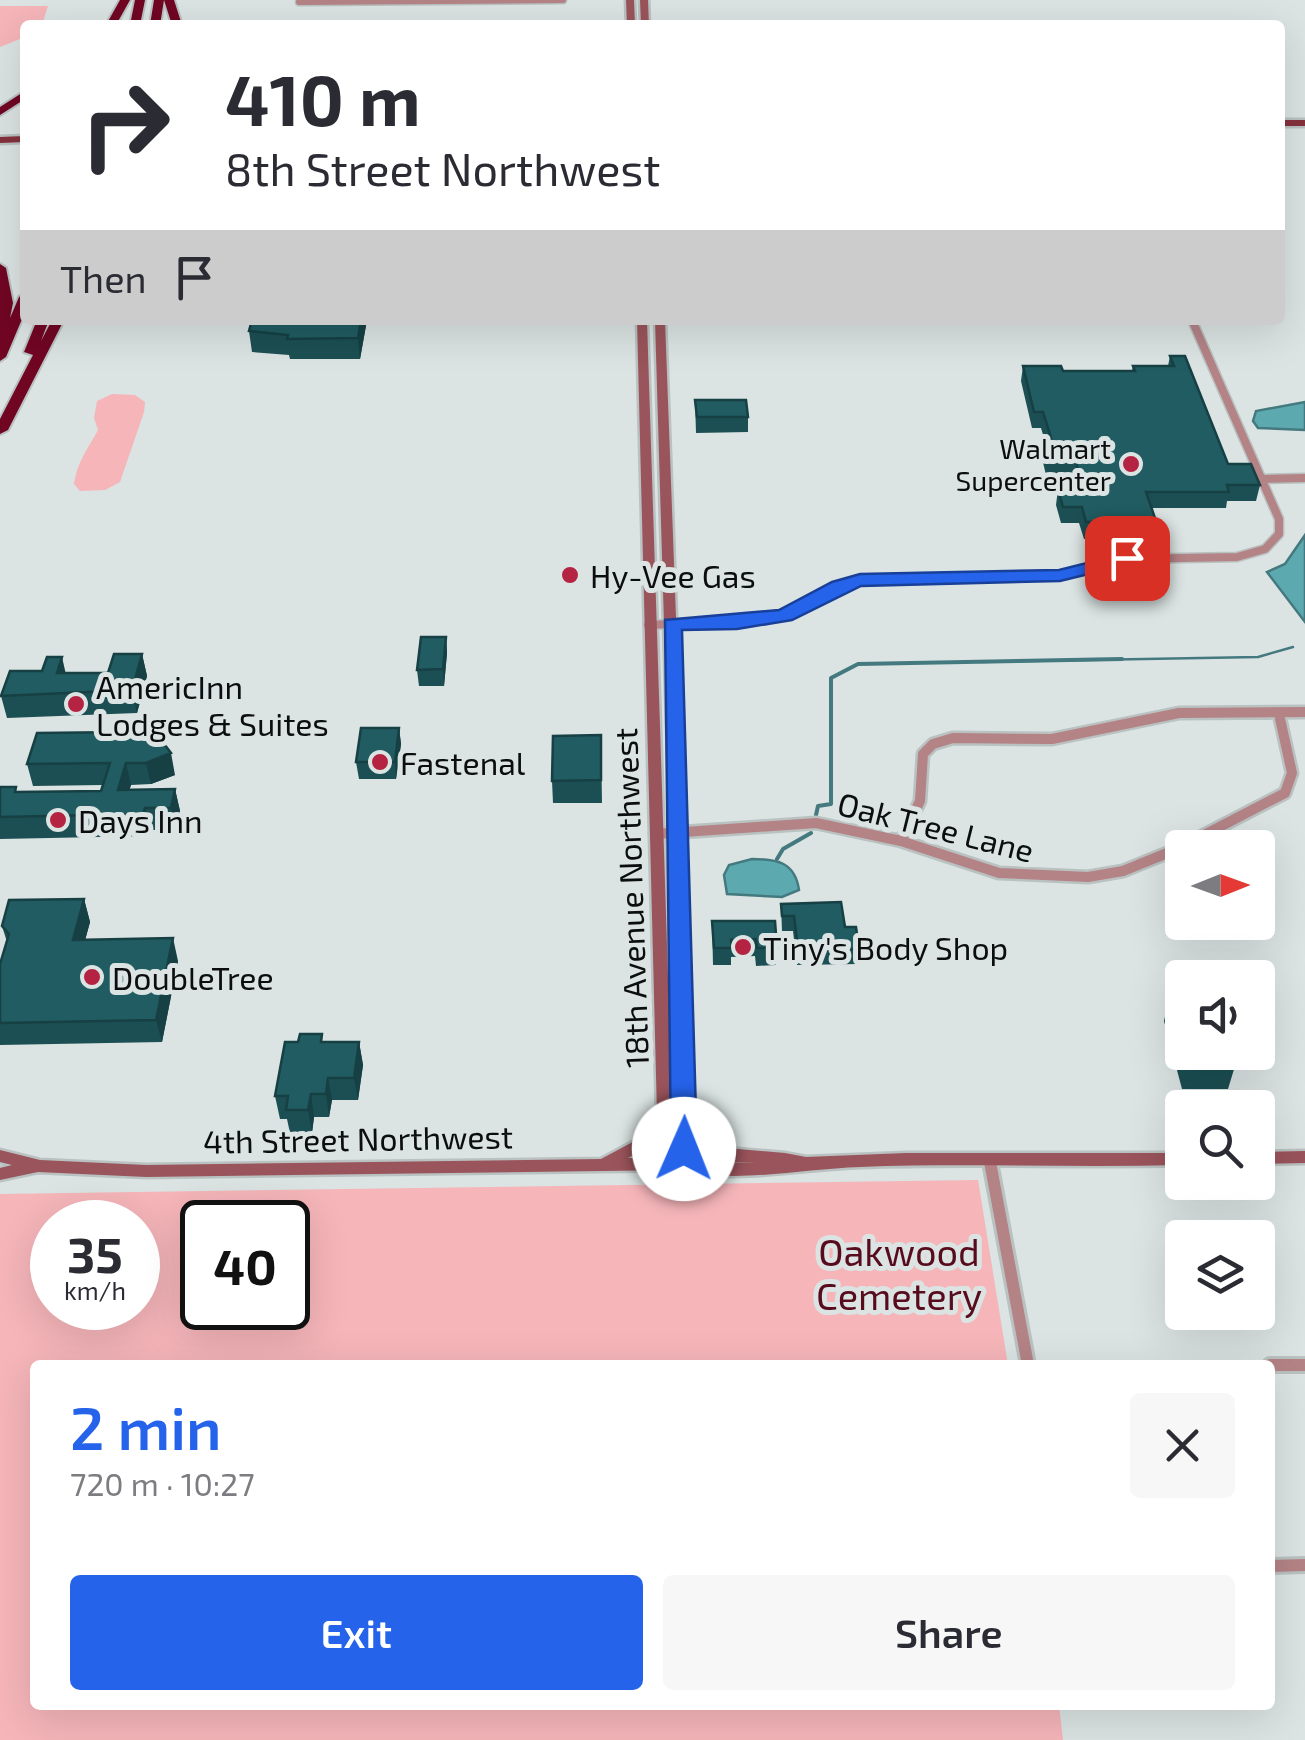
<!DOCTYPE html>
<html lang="en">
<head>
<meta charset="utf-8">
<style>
  :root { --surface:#fff; --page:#f7f7f7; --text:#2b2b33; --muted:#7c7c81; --accent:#2563eb }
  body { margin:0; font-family:"Exo 2",sans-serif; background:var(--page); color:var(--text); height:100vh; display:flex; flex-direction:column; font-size:38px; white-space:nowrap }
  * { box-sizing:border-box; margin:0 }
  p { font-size:32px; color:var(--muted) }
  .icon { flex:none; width:55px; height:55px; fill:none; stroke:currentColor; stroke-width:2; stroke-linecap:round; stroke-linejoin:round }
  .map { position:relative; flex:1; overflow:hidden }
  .sheet { position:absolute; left:30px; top:1360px; width:1245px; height:350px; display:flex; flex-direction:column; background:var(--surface); border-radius:10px; box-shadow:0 10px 40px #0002 }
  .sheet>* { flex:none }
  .banner { position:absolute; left:20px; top:20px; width:1265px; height:305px; border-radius:10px; box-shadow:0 10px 40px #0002; background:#fff; color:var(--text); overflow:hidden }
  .needle { width:65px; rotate:89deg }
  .controls { position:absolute; left:1165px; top:830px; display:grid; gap:20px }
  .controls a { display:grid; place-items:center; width:110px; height:110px; border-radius:10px; background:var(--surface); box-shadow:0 10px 40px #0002; font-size:50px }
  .speed { position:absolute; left:30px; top:1200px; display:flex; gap:20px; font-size:50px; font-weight:700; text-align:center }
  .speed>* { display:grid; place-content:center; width:130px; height:130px; border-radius:50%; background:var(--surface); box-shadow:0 10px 40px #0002; line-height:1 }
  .speed small { font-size:25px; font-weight:400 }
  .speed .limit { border:5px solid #111; border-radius:15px; background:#fff; color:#111 }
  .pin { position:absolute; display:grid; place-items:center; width:85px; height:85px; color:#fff; margin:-42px; border-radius:20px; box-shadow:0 5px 15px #0006 }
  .me { position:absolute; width:110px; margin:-55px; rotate:1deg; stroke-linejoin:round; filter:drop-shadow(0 0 8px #0008) }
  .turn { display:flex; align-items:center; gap:35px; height:210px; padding:0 40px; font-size:45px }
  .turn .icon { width:130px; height:130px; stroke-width:2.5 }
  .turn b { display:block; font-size:70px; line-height:85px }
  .then { display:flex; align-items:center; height:95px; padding:0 40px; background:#0003; gap:20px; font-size:38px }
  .round { display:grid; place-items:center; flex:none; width:105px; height:105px; border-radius:10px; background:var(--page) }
  .head { display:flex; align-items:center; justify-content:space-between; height:170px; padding:0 40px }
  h1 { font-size:60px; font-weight:600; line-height:75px; color:var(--accent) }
  .action { display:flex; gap:20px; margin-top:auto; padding:20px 40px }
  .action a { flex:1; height:115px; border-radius:10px; background:var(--accent); color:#fff; font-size:40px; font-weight:600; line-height:115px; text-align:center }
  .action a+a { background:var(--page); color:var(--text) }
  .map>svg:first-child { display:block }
</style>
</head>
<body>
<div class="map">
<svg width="1305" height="1740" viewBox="0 0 1305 1740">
  <rect width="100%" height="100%" fill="#dbe3e3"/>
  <path fill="#f5b5b9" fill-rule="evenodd" d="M0 6H48L42 25H25V37L0 47Z
    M112 394 135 395 145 402 144 412 120 482 105 490 80 491 74 484C78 460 88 449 98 430L94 418 97 401Z
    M978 1180 1008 1365H35V1705H1059L1063 1740H0V1194ZM52 1222H138V1308H52ZM202 1222H288V1308H202Z"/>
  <path fill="#5da9b0" stroke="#447a7f" stroke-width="2.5" d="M1305 402V430L1258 428 1253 421 1256 411Z
    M1305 535V622L1267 572 1285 564Z
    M752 859C777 859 795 862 799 890L782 897 727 894 724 875 729 865Z"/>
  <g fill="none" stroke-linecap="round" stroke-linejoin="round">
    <path stroke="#447a7f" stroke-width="2.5" d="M979 662 1258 657 1293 647"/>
    <path stroke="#447a7f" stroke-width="4" d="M816 815 818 806 831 804V678L858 664 1122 659
      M777 859 783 849 811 833"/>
    <g stroke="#bac1c1" stroke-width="9">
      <path id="street-far3" d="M299 2 563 0"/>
    </g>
    <g stroke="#bac1c1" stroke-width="11">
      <path id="street-far2" d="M1263 479 1305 478
        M648 625 766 620 859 580 1059 575 1127 559 1237 557 1265 549 1279 534V519L1192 320"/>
    </g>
    <g stroke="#bac1c1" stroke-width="15">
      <path id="street-far1" d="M655 834 816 823 901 841 999 873 1088 877 1123 871 1177 849 1285 793 1292 773 1279 714
        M901 841 920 801 923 754 933 744 953 738 1052 739 1179 713 1305 712"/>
    </g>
    <g stroke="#bac1c1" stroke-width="18">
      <path id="street" d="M990 1162 1028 1365
        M1270 1365H1305
        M1270 1566 1305 1565"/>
    </g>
    <g stroke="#bac1c1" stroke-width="5">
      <path id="secondary" d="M626 0H634L635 25H627Z
        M640 0H648L649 25H641Z
        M637 320H647L673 1133 676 1141 679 1130 655 320H665L695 1130 688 1155 708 1151 738 1149 785 1153 806 1157 906 1153H1182V1165C1075 1168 968 1163 860 1167 799 1169 737 1184 677 1170L146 1177 38 1172 0 1180V1168L12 1165 0 1162V1150L40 1160 146 1165 601 1159 642 1137 657 1115ZM659 1137 667 1158H628L654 1145ZM738 1162H758L708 1163Z
        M1305 1151V1163L1258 1164V1152Z"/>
    </g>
    <g stroke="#bac1c1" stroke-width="5">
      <path id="primary" d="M1280 120H1305V126H1280Z
        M25 136V142L0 143V137Z"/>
    </g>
    <g stroke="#bac1c1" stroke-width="4">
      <path id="highway" d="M120 0H130L116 25H106Z
        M135 0H145L140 25H130Z
        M154 0H164L160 25H150Z
        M164 0H174L182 25H172Z
        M25 91V99L0 115V107Z
        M0 264 6 268 13 303 10 318 19 297 25 293V312L6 357 0 361Z
        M37 320H49L41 341 52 320H64L8 430 0 434V419L33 355 24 352Z"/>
    </g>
    <use href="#street-far3" stroke="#b48386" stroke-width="6"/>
    <use href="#street-far2" stroke="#b48386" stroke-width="8"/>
    <use href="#street-far1" stroke="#b48386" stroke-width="10"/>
    <use href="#street" stroke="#b48386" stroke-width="12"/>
    <use href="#secondary" fill="#9a545b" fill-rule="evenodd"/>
    <use href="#primary" fill="#85313c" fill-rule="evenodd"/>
    <use href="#highway" fill="#710623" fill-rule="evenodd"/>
  </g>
  <path fill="#1c4f53" d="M252 320H367L360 359H290L289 355 252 352 249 331Z
    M1170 356 1228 464 1260 485 1256 501H1227L1226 508H1151L1156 521 1152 537 1084 539 1079 523H1061L1056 505 1058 489H1076L1072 474 1046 475 1041 454 1044 438 1041 428H1032L1021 381 1023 366 1063 371H1132L1133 366H1168Z
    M695 400 748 417V432L696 433Z
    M446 637 447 653 444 686H419L417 670Z
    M142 654 147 676 137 713 7 718 1 696 66 673H108Z
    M399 728 401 744 396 779H359L356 762Z
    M126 732 175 775 151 784 131 785 129 790 175 789 180 811 175 830H149L148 836 0 839V787L18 792 101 791 103 785 33 786 27 764Z
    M601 735 602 803H553L552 781Z
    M84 899 90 922 85 940 178 961 162 1042 0 1045V964L7 942 2 926Z
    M781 904 845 927 859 949 858 964 797 965 793 931H782Z
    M712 921 777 948 776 965 756 966 755 956 731 957V965H713Z
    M1182 998V1052H1231L1235 1066 1228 1089H1182L1164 1021 1169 999Z
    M323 1042H359L363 1065 358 1100H332L329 1117H314L312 1133H290L287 1119H280L275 1096Z"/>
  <path fill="#164044" d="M361 320H367L360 359 358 338Z
    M446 637 447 653 444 686 443 669Z
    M142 654 147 676 137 713 132 690Z
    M62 657 67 679 62 695 57 673Z
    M399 728 401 744 396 779 395 762Z
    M171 753 175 775 151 784 146 763Z
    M126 763 131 785 123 811 118 790Z
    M175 789 180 811 175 830 171 808Z
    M145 808 149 830 148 836 143 814Z
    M84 899 90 922 79 963 73 940Z
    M173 938 178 961 162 1042 156 1020Z
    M359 1042 363 1065 358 1100 354 1078Z
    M328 1078 332 1100 329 1117 326 1094Z
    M311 1094 314 1117 312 1133 308 1110Z"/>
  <path fill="#205c61" stroke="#164044" stroke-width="2.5" d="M252 320H361L358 338 287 339 288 335 249 331Z
    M1170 356H1185L1228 464H1251L1260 485H1227L1229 492H1146L1156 521 1086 522 1082 507H1063L1058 489 1083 488 1075 459H1049L1043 438H1051L1043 412H1034L1023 366H1061L1063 371H1135L1133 366H1174Z
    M695 400H746L748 417H697Z
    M421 637H446L443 669 417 670Z
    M114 654H142L132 690 1 696 10 671H42L47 657H62L57 673H108Z
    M148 723 171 753 146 763H126L118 790 175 789 171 808H145L143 814 0 817V787H16L15 792 101 791 110 763 27 764 37 733 126 732Z
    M361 728H399L395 762H356Z
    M601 735V780L552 781 553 736Z
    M84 899 73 940 173 938 156 1020 0 1023V964L9 934 2 926 9 900Z
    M841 902 845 927H856L859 949H798L794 916H782L781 904Z
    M712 921H775L777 948H757L756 939 731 940 732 948H714Z
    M1182 998V1046L1169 999Z
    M300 1034H322L321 1042H359L354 1078H328L326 1094H311L308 1110H286L288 1096H275L285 1042H298Z
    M1184 1052H1231L1235 1066H1188Z"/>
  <path fill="#2563eb" stroke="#184099" stroke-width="2.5" d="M1127 553 1134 554V563L1060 581 861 586 792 620 737 629 682 630 697 1149 684 1159 675 1156 671 1149 665 620 779 610 832 582 860 574 1059 570Z"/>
  <g fill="#b52343" stroke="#dbe3e3" stroke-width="4">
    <circle cx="1131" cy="464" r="10"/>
    <circle cx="570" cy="575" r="10"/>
    <circle cx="76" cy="704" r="10"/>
    <circle cx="380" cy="762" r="10"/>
    <circle cx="58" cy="820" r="10"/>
    <circle cx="743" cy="947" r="10"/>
    <circle cx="92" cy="977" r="10"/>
  </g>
  <g text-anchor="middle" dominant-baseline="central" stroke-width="10" stroke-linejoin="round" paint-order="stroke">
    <g font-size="28" fill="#0b0d0e" stroke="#dbe3e3" text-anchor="end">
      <text x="1111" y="448">Walmart<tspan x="1111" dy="32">Supercenter</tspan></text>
    </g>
    <g font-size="32" fill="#0b0d0e" stroke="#dbe3e3" text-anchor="start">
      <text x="590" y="575">Hy-Vee Gas</text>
      <text x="96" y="686">AmericInn<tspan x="96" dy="37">Lodges &amp; Suites</tspan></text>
      <text x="400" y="762">Fastenal</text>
      <text x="78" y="820">Days Inn</text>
      <text x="763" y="947">Tiny's Body Shop</text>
      <text x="112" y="977">DoubleTree</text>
    </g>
    <g font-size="32" fill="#0b0d0e" stroke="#dbe3e3">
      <text transform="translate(936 826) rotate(14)">Oak Tree Lane</text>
      <text transform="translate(630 898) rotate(-92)">18th Avenue Northwest</text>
      <text transform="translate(358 1138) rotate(-1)">4th Street Northwest</text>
    </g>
    <g font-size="38" fill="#570b1c" stroke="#dbe3e3">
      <text x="899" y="1251">Oakwood<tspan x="899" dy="44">Cemetery</tspan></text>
    </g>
  </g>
</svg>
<div class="controls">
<a><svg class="needle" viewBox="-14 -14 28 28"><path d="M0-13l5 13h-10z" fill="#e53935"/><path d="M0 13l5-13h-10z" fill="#7c7c81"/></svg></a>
<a><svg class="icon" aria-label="sound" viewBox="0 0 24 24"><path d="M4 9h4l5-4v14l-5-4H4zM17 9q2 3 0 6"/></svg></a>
<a><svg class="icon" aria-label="search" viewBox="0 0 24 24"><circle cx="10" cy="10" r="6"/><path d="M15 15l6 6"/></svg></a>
<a><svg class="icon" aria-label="layers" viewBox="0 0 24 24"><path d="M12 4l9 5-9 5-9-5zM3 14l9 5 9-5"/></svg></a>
</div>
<div class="speed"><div>35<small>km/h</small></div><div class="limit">40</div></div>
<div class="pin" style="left:1127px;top:558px;background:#d93025"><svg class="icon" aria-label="arrive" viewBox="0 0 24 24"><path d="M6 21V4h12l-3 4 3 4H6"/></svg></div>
<svg class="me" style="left:684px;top:1149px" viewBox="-20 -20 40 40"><circle r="19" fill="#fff"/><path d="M0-13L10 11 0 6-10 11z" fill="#2563eb"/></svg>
<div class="banner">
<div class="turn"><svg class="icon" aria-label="right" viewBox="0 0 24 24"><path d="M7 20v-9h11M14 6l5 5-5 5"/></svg><div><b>410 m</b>8th Street Northwest</div></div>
<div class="then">Then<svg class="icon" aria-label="arrive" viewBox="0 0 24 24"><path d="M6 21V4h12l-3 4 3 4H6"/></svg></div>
</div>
<section class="sheet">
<div class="head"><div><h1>2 min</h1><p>720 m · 10:27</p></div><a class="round"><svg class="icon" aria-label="close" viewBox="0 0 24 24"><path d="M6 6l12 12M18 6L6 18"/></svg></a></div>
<div class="action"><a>Exit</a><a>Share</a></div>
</section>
</div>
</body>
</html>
